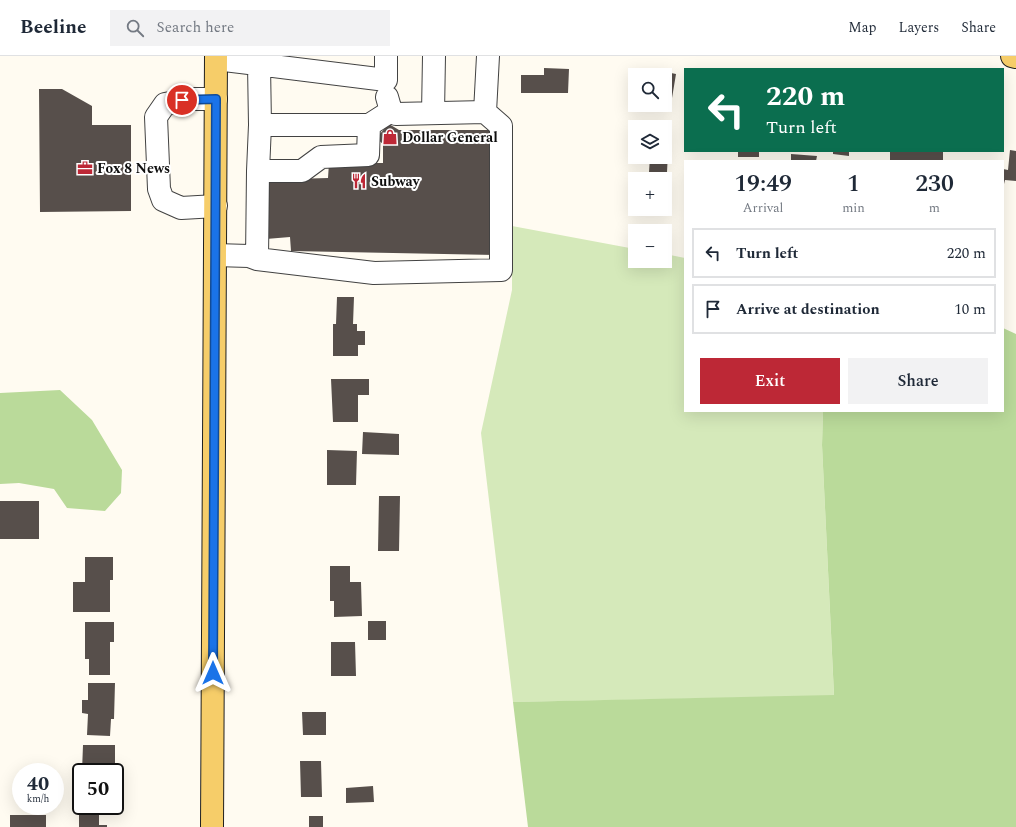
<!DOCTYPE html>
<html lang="en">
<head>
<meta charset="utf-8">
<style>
  :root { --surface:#fff; --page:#f2f2f3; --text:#1f2937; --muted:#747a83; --line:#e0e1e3; --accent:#bd2836 }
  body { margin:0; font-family:Spectral,serif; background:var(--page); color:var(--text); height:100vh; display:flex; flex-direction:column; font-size:15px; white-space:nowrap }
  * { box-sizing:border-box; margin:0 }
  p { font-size:13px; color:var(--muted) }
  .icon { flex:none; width:22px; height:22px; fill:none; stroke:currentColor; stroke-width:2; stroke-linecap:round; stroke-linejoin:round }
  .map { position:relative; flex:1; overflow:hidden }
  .sheet { position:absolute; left:684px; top:104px; width:320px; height:252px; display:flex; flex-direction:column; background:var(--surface); border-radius:0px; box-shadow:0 4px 16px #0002 }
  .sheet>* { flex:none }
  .top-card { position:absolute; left:684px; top:12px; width:320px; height:84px; border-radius:0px; box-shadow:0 4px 16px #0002; background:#0b6e4f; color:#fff; overflow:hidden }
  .buttons { position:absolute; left:628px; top:12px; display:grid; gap:8px }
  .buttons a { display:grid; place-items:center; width:44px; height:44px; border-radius:0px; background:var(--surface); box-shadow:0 4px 16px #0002; font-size:20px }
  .speed { position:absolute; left:12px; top:707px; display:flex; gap:8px; font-size:20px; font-weight:700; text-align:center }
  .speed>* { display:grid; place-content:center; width:52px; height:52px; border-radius:50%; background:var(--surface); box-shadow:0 4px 16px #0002; line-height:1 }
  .speed small { font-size:10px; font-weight:400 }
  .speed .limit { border:2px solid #111; border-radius:6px; background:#fff; color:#111 }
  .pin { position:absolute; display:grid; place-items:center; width:34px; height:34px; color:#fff; margin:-17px; border:2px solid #fff; border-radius:50%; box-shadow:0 1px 4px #0007 }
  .me { position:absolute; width:44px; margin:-22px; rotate:0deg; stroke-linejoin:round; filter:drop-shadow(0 0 3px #0008) }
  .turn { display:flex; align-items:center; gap:14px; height:84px; padding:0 16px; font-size:18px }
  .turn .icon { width:52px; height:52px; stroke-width:2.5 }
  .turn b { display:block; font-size:28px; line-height:34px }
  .eta { display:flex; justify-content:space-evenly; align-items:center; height:68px; text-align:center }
  .eta b { font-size:24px; font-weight:600; line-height:28px }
  .button { display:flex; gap:8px; margin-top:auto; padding:8px 16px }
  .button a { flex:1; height:46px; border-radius:0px; background:var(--accent); color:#fff; font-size:16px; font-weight:600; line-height:46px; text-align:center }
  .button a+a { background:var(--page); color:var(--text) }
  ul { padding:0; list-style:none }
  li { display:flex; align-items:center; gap:12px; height:50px; margin:0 8px 6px; padding:0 8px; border:2px solid var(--line); border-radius:0px }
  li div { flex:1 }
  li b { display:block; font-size:15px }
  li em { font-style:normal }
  header { display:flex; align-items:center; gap:24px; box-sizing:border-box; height:56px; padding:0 20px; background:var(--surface); border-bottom:1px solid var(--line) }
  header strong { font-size:19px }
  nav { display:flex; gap:22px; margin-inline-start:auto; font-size:14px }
  .search { width:280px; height:36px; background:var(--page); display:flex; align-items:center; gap:10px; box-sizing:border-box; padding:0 14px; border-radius:0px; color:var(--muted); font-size:15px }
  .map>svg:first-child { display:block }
</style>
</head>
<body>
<header>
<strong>Beeline</strong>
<div class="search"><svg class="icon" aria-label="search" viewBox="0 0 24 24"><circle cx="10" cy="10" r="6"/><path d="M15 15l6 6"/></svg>Search here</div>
<nav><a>Map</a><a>Layers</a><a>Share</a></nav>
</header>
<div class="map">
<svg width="1016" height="771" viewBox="0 0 1016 771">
  <rect width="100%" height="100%" fill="#fffbf1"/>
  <path fill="#d5e9ba" d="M512 170 635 193V205H665V198L685 202V355H823L822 389 834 640 513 646 481 377 512 234Z"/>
  <path fill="#bada9a" d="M1003 272 1016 278V771H528L513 646 834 639 822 389 823 355H1003Z
    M60 334 92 364 122 414 121 437 105 455 67 452 54 433 19 427 0 428V337Z"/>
  <path fill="#574f4b" d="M544 12 569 13 568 37H521V19H544Z
    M651 13 676 18 671 48 665 47V19H651Z
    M39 33H62L92 50V69H131V155L40 156Z
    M389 68 399 74H492L495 199 291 195 290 181 254 184 257 124 328 122 329 107H383V88L376 82Z
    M1010 94 1016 95V125L1005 124 1003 132V113L1008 114Z
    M738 95H759V101H738Z
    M833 95H849V100L833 98Z
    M890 95H943V105H890Z
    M665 96H668L667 116H649L650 101H665Z
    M791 98 817 100 816 105H791Z
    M337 241H354L353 268H357V275H365V289H358V300H333V268H336Z
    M331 323H369V339H358V366H333Z
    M363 376 399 378V399L362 398Z
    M327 394 357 395 356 429H327Z
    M379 440H400L399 495H378Z
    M0 445H39V483H0Z
    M85 501H113V524H110V556H73V526H85Z
    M330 510H350V526H361L362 560 334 561V545H330Z
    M368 565H386V584H368Z
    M85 566H114V586H110V619H89V603H85Z
    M331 586H355L356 620H331Z
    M88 627H115L114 663H111L110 680 87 679 88 658 82 657V644H88Z
    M302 656H326V679H303Z
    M83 689H115V711H109V716H82Z
    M300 705H321L322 741H301Z
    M373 730 374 746 346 747V732Z
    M79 757H99V769H107V771H79Z
    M10 759H46V771H10Z
    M309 760H323V771H309Z"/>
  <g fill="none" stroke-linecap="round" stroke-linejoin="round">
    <g stroke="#424242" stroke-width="24">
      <path id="minor" d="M216 3 386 24V0
        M259 9 260 69 258 115H302L321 101 368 99 369 69 391 55
        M387 41 391 55 396 58 485 56
        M433 57 434 0
        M260 69H369
        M216 150 181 152 163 144 159 133 156 61 165 48 191 43H216
        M215 199 249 200 257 203 374 217 501 214V70L485 56 488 0
        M257 203 258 115"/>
    </g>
    <g stroke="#202020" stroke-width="24">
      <path id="major" d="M1012 0 1016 1
        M212 771 216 0"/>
    </g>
    <use href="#minor" stroke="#fff" stroke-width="22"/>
    <use href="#major" stroke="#f6cd69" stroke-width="22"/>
  </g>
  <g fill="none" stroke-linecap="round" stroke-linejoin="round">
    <g stroke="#114b97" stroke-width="10">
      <path id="route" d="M182 44 216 43 213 617"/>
    </g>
    <use href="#route" stroke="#1a73e8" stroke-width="7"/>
  </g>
  <defs>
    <g id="shop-bare" transform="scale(1.2)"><path d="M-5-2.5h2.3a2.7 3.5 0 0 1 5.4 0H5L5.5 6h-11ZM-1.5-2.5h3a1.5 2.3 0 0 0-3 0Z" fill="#bd2836" stroke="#fff" stroke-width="2.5" paint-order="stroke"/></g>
    <g id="office-bare" transform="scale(1.2)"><path d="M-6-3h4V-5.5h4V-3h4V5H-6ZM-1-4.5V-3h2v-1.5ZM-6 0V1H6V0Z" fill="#bd2836" stroke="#fff" stroke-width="2.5" paint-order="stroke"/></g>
    <g id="restaurant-bare" transform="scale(1.2)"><path d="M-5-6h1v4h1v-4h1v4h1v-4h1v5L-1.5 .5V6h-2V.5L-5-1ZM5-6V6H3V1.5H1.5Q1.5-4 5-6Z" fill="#bd2836" stroke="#fff" stroke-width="2.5" paint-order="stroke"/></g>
  </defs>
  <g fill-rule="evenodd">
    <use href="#shop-bare" x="390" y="81"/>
    <use href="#office-bare" x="85" y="112"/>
    <use href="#restaurant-bare" x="359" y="125"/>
  </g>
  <g text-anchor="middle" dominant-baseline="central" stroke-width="4" stroke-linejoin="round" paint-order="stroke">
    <g font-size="14" font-weight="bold" fill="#0f0f0f" stroke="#fff" text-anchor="start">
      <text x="402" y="81">Dollar General</text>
      <text x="97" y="112">Fox 8 News</text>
      <text x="371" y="125">Subway</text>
    </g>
  </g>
</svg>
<div class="buttons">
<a><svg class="icon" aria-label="search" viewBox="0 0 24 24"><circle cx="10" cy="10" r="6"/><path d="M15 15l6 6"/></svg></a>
<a><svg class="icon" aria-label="layers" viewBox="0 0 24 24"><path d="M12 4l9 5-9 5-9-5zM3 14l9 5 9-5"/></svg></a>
<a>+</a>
<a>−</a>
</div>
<div class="speed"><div>40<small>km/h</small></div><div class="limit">50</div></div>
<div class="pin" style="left:182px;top:44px;background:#d93025"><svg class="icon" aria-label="arrive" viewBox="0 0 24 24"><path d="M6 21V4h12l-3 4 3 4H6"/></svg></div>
<svg class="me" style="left:213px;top:617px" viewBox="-20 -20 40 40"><path d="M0-17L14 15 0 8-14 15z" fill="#1a73e8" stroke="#fff" stroke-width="4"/></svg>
<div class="top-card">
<div class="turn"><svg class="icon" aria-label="left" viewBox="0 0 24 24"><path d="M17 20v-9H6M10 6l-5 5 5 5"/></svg><div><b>220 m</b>Turn left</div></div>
</div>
<section class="sheet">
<div class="eta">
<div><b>19:49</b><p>Arrival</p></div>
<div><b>1</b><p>min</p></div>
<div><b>230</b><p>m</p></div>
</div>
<ul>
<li><svg class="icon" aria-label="left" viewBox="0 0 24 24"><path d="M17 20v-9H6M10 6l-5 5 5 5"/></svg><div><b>Turn left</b></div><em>220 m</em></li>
<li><svg class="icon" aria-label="arrive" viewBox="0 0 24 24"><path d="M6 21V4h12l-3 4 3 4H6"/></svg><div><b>Arrive at destination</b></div><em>10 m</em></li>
</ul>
<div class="button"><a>Exit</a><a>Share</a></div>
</section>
</div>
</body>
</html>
